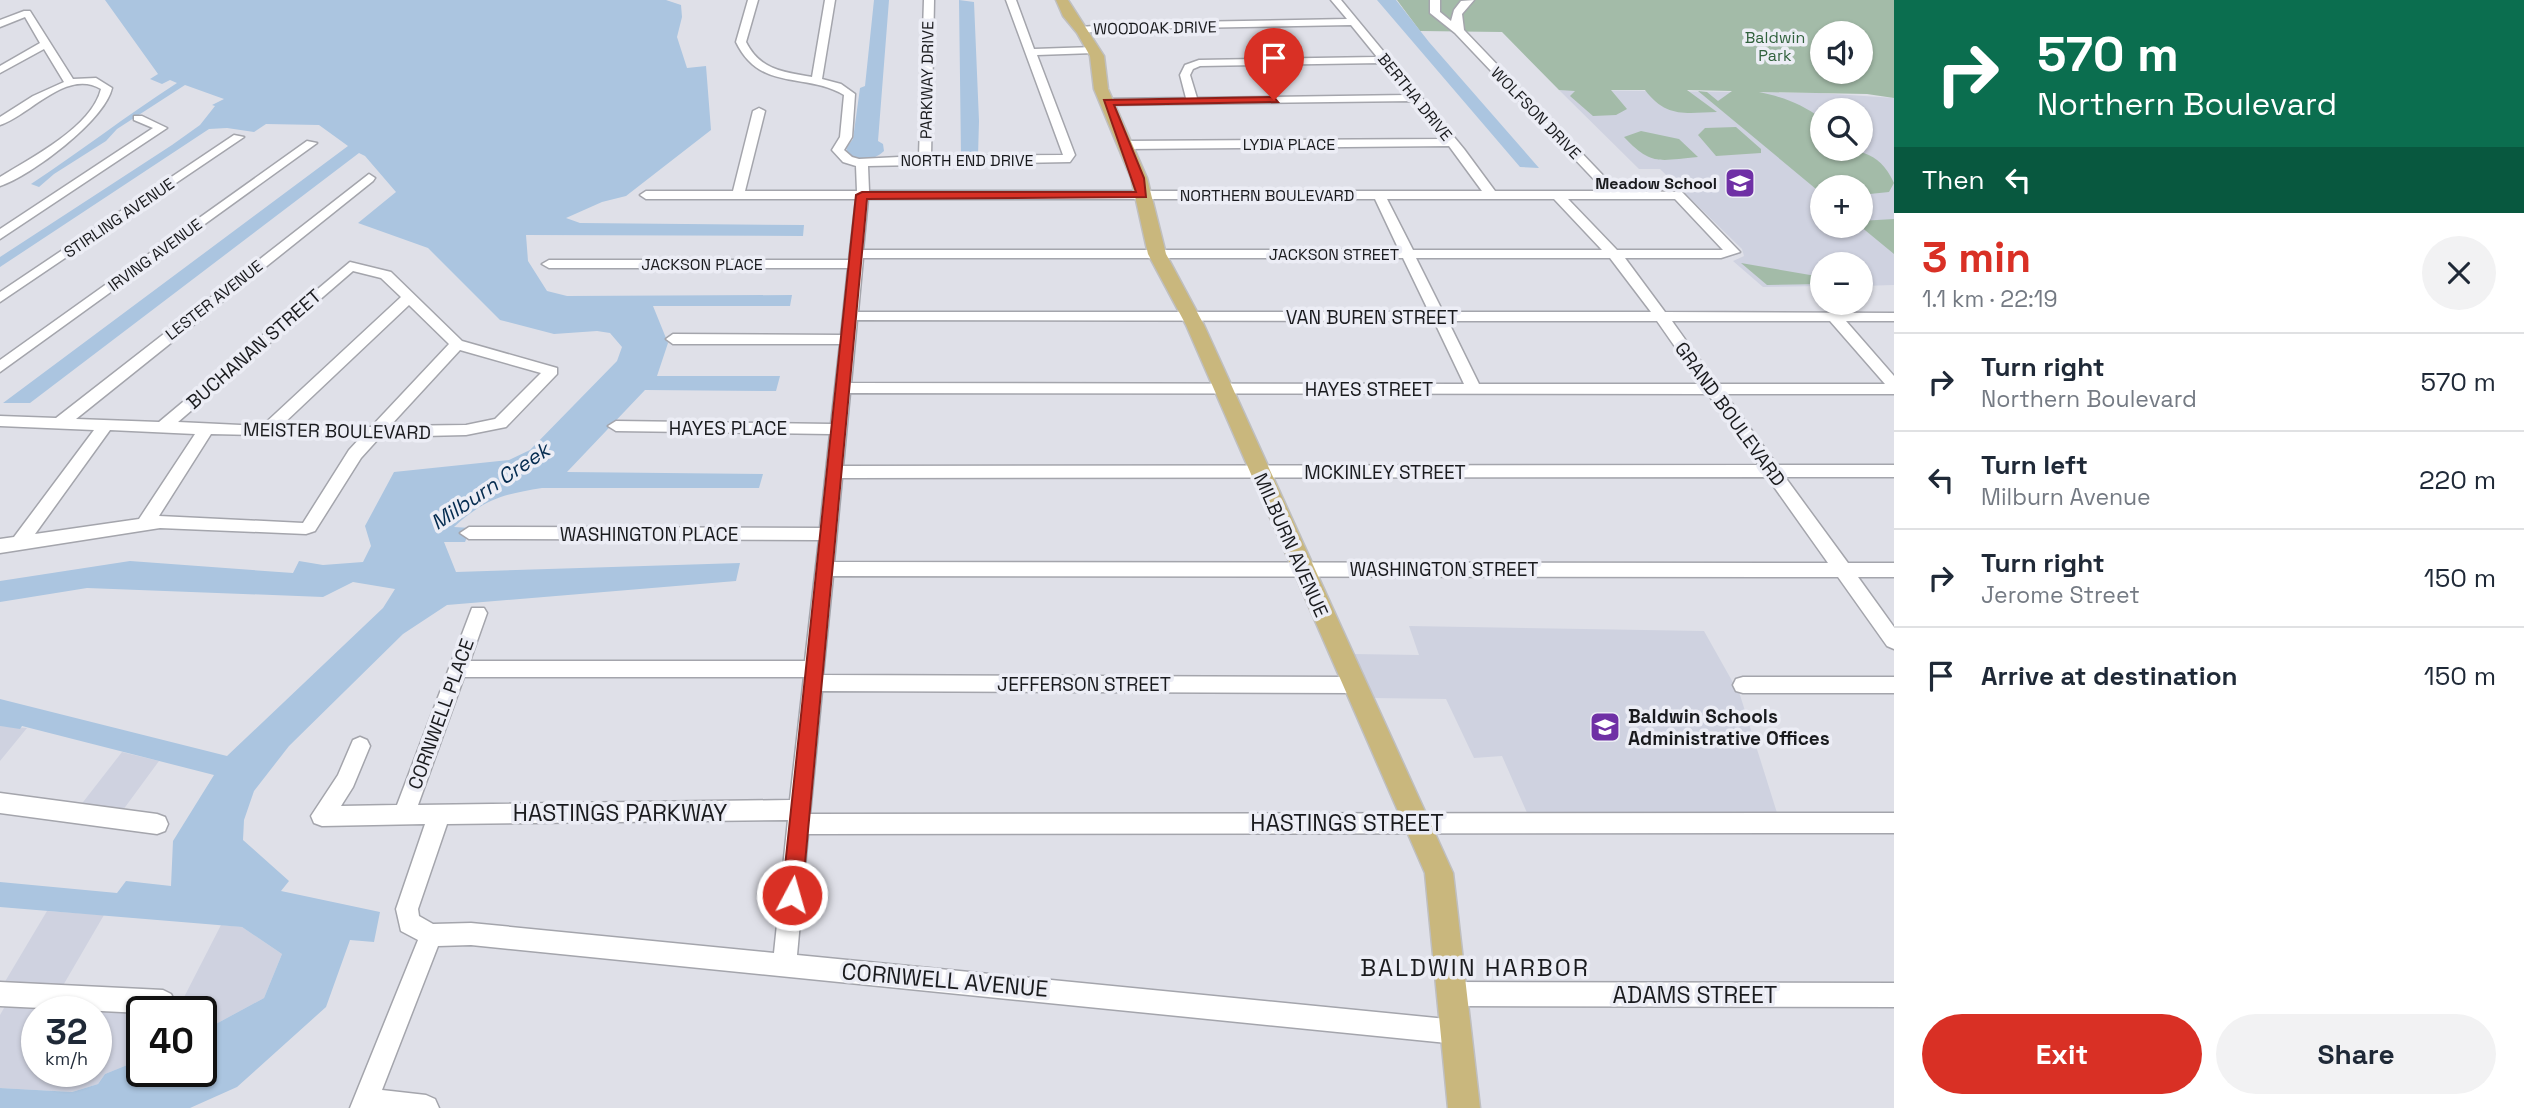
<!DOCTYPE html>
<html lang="en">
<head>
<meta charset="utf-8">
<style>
  :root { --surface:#fff; --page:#f2f2f3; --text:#1f2937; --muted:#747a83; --line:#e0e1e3; --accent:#d93025 }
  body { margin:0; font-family:"Space Grotesk",sans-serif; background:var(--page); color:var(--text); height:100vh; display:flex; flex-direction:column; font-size:26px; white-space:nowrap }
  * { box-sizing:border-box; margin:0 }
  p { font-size:23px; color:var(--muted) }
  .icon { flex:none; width:38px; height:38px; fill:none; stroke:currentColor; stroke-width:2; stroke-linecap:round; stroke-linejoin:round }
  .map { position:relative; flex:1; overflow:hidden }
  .side { display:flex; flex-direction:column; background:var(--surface); width:630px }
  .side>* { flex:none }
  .banner { background:#0b6e4f; color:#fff; overflow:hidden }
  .tools { position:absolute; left:1810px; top:21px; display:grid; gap:14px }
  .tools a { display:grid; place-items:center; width:63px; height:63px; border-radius:50%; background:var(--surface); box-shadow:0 2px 5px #0004; font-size:35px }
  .speed { position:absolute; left:21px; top:996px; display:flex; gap:14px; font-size:35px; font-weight:700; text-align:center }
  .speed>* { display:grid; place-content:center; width:91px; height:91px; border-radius:50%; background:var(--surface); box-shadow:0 2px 5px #0004; line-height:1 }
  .speed small { font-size:18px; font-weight:400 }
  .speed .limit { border:4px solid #111; border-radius:10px; background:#fff; color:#111 }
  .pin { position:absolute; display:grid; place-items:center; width:60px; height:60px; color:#fff; margin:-72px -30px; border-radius:50% 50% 50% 0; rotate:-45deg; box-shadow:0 0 7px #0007 }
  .pin .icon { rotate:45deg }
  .me { position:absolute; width:77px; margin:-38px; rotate:6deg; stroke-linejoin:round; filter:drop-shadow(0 0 5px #0008) }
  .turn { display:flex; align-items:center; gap:24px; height:147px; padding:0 28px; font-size:32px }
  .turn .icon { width:91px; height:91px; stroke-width:2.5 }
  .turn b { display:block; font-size:49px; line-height:60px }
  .then { display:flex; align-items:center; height:66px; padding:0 28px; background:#0003; gap:14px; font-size:26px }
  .round { display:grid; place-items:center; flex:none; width:74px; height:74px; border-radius:37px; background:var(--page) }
  .headline { display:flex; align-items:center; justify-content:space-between; height:119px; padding:0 28px }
  h1 { font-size:42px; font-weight:700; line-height:52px; color:var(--accent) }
  .cta { display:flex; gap:14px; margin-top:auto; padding:14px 28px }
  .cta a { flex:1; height:80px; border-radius:42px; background:var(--accent); color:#fff; font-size:28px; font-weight:700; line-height:80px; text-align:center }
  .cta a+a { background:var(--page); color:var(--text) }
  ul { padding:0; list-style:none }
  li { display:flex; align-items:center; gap:21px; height:98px; padding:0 28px; border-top:2px solid var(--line) }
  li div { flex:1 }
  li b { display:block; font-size:26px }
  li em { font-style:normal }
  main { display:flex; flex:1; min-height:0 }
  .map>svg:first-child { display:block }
</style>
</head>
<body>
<main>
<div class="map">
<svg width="1894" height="1108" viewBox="0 0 1894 1108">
  <rect width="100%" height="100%" fill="#dfe0e8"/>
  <path fill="#cfd2e0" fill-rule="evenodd" d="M1559 90 1819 93 1894 98V285L1860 286V264H1822V286L1763 287 1733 261 1744 256 1742 249 1660 169H1639ZM1822 110H1860V149H1822ZM1822 187H1860V226H1822Z
    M1409 626 1704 631 1740 695 1778 816 1528 815 1502 756 1474 758 1446 699 1373 698 1352 654 1419 655Z
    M0 726 27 728 0 761Z
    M122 752 159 761 123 810 80 806Z
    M47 911 104 915 54 1001 180 1005 221 925 242 927 282 954 264 998 201 1032V1012H142V1059L105 1074 98 1084 72 1092 0 1088V1015L8 1001 0 990ZM37 1012H96V1071H37Z"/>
  <path fill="#a3bba8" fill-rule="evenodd" d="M1397 0H1894V98L1867 94 1759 92C1783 97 1802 104 1822 119V149C1854 149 1879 149 1894 183L1889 192 1860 195V187H1822V194L1698 91 1707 92 1718 101 1732 91 1687 90 1717 112C1685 113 1666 118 1645 90H1611L1627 109 1616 115 1593 116 1570 96 1575 91 1559 90 1502 32 1420 31ZM1822 33H1860V72H1822Z
    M1736 127 1761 149V153L1716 156 1698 135 1705 128Z
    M1641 131 1679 139 1698 157C1660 160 1652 167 1624 137Z
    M1894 219V254L1860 226V221Z
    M1741 263 1816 276 1822 278V284L1767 285Z"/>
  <path fill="#abc5e0" d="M105 0H666L681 5 682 17 677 37 687 68 706 66 711 130 626 196 602 202 566 218 580 223 804 225 803 236 526 235 528 261 547 291 567 296 792 295 790 306H653L668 343 657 376H780L776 391 645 390 567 472 763 474 759 488H542C503 494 483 500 454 527L471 528 465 542H444L456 572 740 563 736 581 447 605 403 634 289 746 254 791 244 820 243 840 289 881 281 891 380 912 374 942 350 940 326 1007 237 1087 190 1108H0V1088L72 1092 98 1084 105 1074 142 1059V1071H201V1032L264 998 282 954 242 927 0 907V882L117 893 126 881 171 886 173 841 214 775 22 726 20 729 0 726V699L227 756 383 608 395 589 353 582 323 597 87 588 0 602V581L130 561 293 573 299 561 323 565 363 562 371 546 365 526 394 472 509 460 530 450 617 361 622 347 610 333 597 331 554 334 500 320 428 248 358 223 396 192 365 156 359 153 30 403H3L348 146 319 125 266 124 254 132 227 128 209 129 0 267V257L172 145 200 125 215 106 212 105 224 99 185 85 117 129 106 141 54 174 39 187 31 184C81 151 127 115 177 83L170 80 162 84 150 79 158 74Z
    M874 0H889L878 141 883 144 884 151C873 161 862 161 849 155L846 148 853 139 860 88 865 86Z
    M959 0 974 2 979 121 978 156H961Z
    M1377 0H1396L1429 42 1539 168 1520 167Z"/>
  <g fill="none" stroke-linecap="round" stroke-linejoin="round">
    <g stroke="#a4a5ac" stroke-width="3">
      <path id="minor" d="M748 0H758L746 42C760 70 783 72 812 77L825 0H835L822 79 841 84 855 94 852 137 844 150 852 157 859 159 919 156 924 0H934L931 156 1063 155 1006 0H1016L1034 49 1094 47 1099 50 1094 53 1037 55 1075 155 1070 162 868 166 869 191H1482L1449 146 1125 149 1119 145 1125 141 1444 139 1413 101 1107 105 1101 102 1107 99 1186 98 1180 75 1185 65 1199 60 1377 57 1351 25 1129 29 1081 33 1076 30 1081 27 1129 23 1347 19 1331 0H1341L1464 149 1495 191H1605L1455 33 1430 13V0H1440V12L1451 21 1454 10 1461 1 1474 0 1462 14 1464 30 1618 191 1682 192 1740 252 1721 258H1625L1665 312 1894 313V321H1846L1894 376V394H1725L1777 465H1894V477H1785L1848 563H1894V577H1858L1894 627V649L1887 646 1838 577 833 576 823 675 1354 677 1361 679 1364 685 1361 691 1354 693 822 691 810 814 1894 813V833L808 834 797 955 1457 1020 1466 1023 1469 1032 1466 1041 1457 1044 471 945 438 946 382 1090 426 1095 435 1099 439 1108H350L418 940 401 931 396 909 425 824 322 826 314 823 311 816 338 775 353 740 360 737 367 740 370 746 353 787 341 806 397 805 472 608H484L487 613 470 661H805L819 540 469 539 460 533 469 527 820 528 830 434 616 431 608 426 616 421 831 424 840 344H673L666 339 673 334 841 335 848 268H549L542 264 549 260H849L856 199H646L640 195 646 191H733L753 111 759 108 765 111 745 191H857L856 166 843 162 832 150 840 137 844 95C805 72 760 92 736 42ZM1382 63 1408 95 1197 98 1190 75 1193 69 1200 66ZM868 199H1375L1399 250H863ZM1387 199H1554L1602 250H1413ZM1568 199H1675L1723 250H1617ZM863 258H1403L1429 312H858ZM1416 258H1610L1651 312H1443ZM857 320 1434 321 1464 384 851 383ZM1448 321H1657L1701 384H1479ZM1672 321H1830L1885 384H1717ZM850 393 1708 394 1759 465 843 466ZM1767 477 1828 563 834 562 842 478ZM464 677H804L790 800 418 805ZM788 820 774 953 471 923 433 924 419 916 418 909 447 824Z
        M24 11H30L73 79 96 78 112 88C105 120 31 176 0 186V177C32 157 92 127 101 89 67 68 30 115 0 125V117L33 96 64 82 44 49 0 73V66L40 43 25 17 0 27V20Z
        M134 116H142L167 128 0 239V229L153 128 134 120Z
        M234 135 244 137 0 302V292Z
        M307 141 317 143 0 372V360Z
        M369 174 375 178 373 181 76 419 159 422 350 262 391 272 462 341 557 368V374L506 427 466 435 380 437 361 458 315 531 306 534 160 528 0 553V539L14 537 94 430 0 426V416L56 418ZM353 271 381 278 401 297 262 426 178 422ZM409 305 449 344 371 427 281 426ZM460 350 541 373 495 419 466 425 390 426ZM110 430 195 434 139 519 35 534ZM211 434 361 437 349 450 303 523 159 516Z
        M1743 677H1894V693H1743L1736 691 1733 685 1736 679Z
        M0 793 157 814 165 817 168 824 165 831 157 834 0 813Z
        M0 982 163 990 171 994 175 1002 169 1012 142 1013 0 1006Z
        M1454 982 1894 983V1007L1454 1006 1446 1002 1442 994 1446 986Z"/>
    </g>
    <g stroke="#bfbfc0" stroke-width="3">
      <path id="major" d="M1056 0H1068L1104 56 1108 89 1147 178 1166 254 1204 325 1453 873 1480 1108H1448L1425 873 1186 325 1148 254 1131 178 1094 89 1090 56 1077 33 1063 16Z"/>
    </g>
    <use href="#minor" fill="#fff" fill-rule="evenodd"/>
    <use href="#major" fill="#c9b77d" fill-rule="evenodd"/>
  </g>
  <path fill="#d93025" stroke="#8d1f18" stroke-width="2" d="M1274 97 1278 102 1114 105 1144 178 1146 197 867 199 802 895 799 902 792 904 785 902 782 895 856 195 862 192H1136L1104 100Z"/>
  <defs>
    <g id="school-square" transform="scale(1.575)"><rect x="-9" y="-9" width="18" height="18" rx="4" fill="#6f30a5" stroke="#ecedf5"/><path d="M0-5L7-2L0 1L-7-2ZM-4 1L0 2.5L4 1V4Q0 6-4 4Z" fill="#fff"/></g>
  </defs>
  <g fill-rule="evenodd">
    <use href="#school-square" x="1740" y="183"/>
    <use href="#school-square" x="1605" y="727"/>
  </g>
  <g text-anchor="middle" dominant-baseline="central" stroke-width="7" stroke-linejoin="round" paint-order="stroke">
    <g font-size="16" fill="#1a1b1e" stroke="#ecedf5">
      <text transform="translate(1155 28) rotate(-1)">WOODOAK DRIVE</text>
      <text transform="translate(927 80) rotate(-89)">PARKWAY DRIVE</text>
      <text transform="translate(1415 97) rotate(51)">BERTHA DRIVE</text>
      <text transform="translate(1536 113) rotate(46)">WOLFSON DRIVE</text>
      <text x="1289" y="144">LYDIA PLACE</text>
      <text x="967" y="160">NORTH END DRIVE</text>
      <text x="1267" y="195">NORTHERN BOULEVARD</text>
      <text transform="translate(119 218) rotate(-34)">STIRLING AVENUE</text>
      <text x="1334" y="254">JACKSON STREET</text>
      <text transform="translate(155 255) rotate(-36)">IRVING AVENUE</text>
      <text x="702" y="264">JACKSON PLACE</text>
      <text transform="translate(214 300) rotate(-38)">LESTER AVENUE</text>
    </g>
    <g font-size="16" fill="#32623e" stroke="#ecedf5">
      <text x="1775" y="37">Baldwin<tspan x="1775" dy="18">Park</tspan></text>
    </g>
    <g font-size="16" font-weight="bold" fill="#1a1b1e" stroke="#ecedf5" text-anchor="end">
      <text x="1717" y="183">Meadow School</text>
    </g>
    <g font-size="19" fill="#1a1b1e" stroke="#ecedf5">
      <text x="1372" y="317">VAN BUREN STREET</text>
      <text transform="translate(254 349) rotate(-41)">BUCHANAN STREET</text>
      <text x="1369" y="389">HAYES STREET</text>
      <text transform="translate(1730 414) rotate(54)">GRAND BOULEVARD</text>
      <text x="728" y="428">HAYES PLACE</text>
      <text transform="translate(337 431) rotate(1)">MEISTER BOULEVARD</text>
      <text x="1385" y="472">MCKINLEY STREET</text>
      <text x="649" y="534">WASHINGTON PLACE</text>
      <text transform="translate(1291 545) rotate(66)">MILBURN AVENUE</text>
      <text x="1444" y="569">WASHINGTON STREET</text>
      <text x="1084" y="684">JEFFERSON STREET</text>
      <text transform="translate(441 714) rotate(-70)">CORNWELL PLACE</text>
    </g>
    <g font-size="19" font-weight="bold" fill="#1a1b1e" stroke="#ecedf5" text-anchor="start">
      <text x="1628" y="716">Baldwin Schools<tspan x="1628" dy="22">Administrative Offices</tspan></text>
    </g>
    <g font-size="21" font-style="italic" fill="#042b4f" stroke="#ecedf5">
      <text transform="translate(490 486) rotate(-34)">Milburn Creek</text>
    </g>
    <g font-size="23" fill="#1a1b1e" stroke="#ecedf5">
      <text x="620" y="813">HASTINGS PARKWAY</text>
      <text x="1347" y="823">HASTINGS STREET</text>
      <text transform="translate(945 980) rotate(5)">CORNWELL AVENUE</text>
      <text x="1695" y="995">ADAMS STREET</text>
    </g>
    <g font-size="24" letter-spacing="2" fill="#1a1b1e" stroke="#ecedf5">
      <text x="1475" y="967">BALDWIN HARBOR</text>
    </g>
  </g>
</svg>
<div class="tools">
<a><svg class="icon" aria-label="sound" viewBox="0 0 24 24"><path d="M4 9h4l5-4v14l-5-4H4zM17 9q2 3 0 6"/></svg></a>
<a><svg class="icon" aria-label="search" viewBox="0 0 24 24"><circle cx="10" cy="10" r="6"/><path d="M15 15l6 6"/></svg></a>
<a>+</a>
<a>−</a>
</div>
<div class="speed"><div>32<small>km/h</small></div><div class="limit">40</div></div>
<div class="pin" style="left:1274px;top:100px;background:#d93025"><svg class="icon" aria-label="arrive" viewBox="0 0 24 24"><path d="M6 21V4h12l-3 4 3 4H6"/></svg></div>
<svg class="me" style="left:792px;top:895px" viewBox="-20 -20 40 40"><circle r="17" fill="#d93025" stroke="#fff" stroke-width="3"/><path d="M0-11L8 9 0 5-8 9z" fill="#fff"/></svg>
</div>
<section class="side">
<div class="banner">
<div class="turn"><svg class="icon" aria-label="right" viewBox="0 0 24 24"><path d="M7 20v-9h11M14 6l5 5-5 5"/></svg><div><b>570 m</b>Northern Boulevard</div></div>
<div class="then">Then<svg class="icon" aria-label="left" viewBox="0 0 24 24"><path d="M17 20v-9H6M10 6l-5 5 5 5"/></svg></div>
</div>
<div class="headline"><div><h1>3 min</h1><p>1.1 km · 22:19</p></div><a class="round"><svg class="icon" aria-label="close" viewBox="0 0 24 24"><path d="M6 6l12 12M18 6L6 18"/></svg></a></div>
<ul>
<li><svg class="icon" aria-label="right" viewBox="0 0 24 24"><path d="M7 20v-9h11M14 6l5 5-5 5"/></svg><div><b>Turn right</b><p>Northern Boulevard</p></div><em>570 m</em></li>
<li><svg class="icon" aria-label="left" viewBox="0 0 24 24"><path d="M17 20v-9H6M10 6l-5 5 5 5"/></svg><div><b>Turn left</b><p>Milburn Avenue</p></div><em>220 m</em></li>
<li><svg class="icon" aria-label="right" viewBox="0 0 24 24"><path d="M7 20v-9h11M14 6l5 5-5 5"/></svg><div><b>Turn right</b><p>Jerome Street</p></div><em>150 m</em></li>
<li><svg class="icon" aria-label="arrive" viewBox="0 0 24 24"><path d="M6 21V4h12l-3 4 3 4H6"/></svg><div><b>Arrive at destination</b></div><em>150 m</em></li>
</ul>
<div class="cta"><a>Exit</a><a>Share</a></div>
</section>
</main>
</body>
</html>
